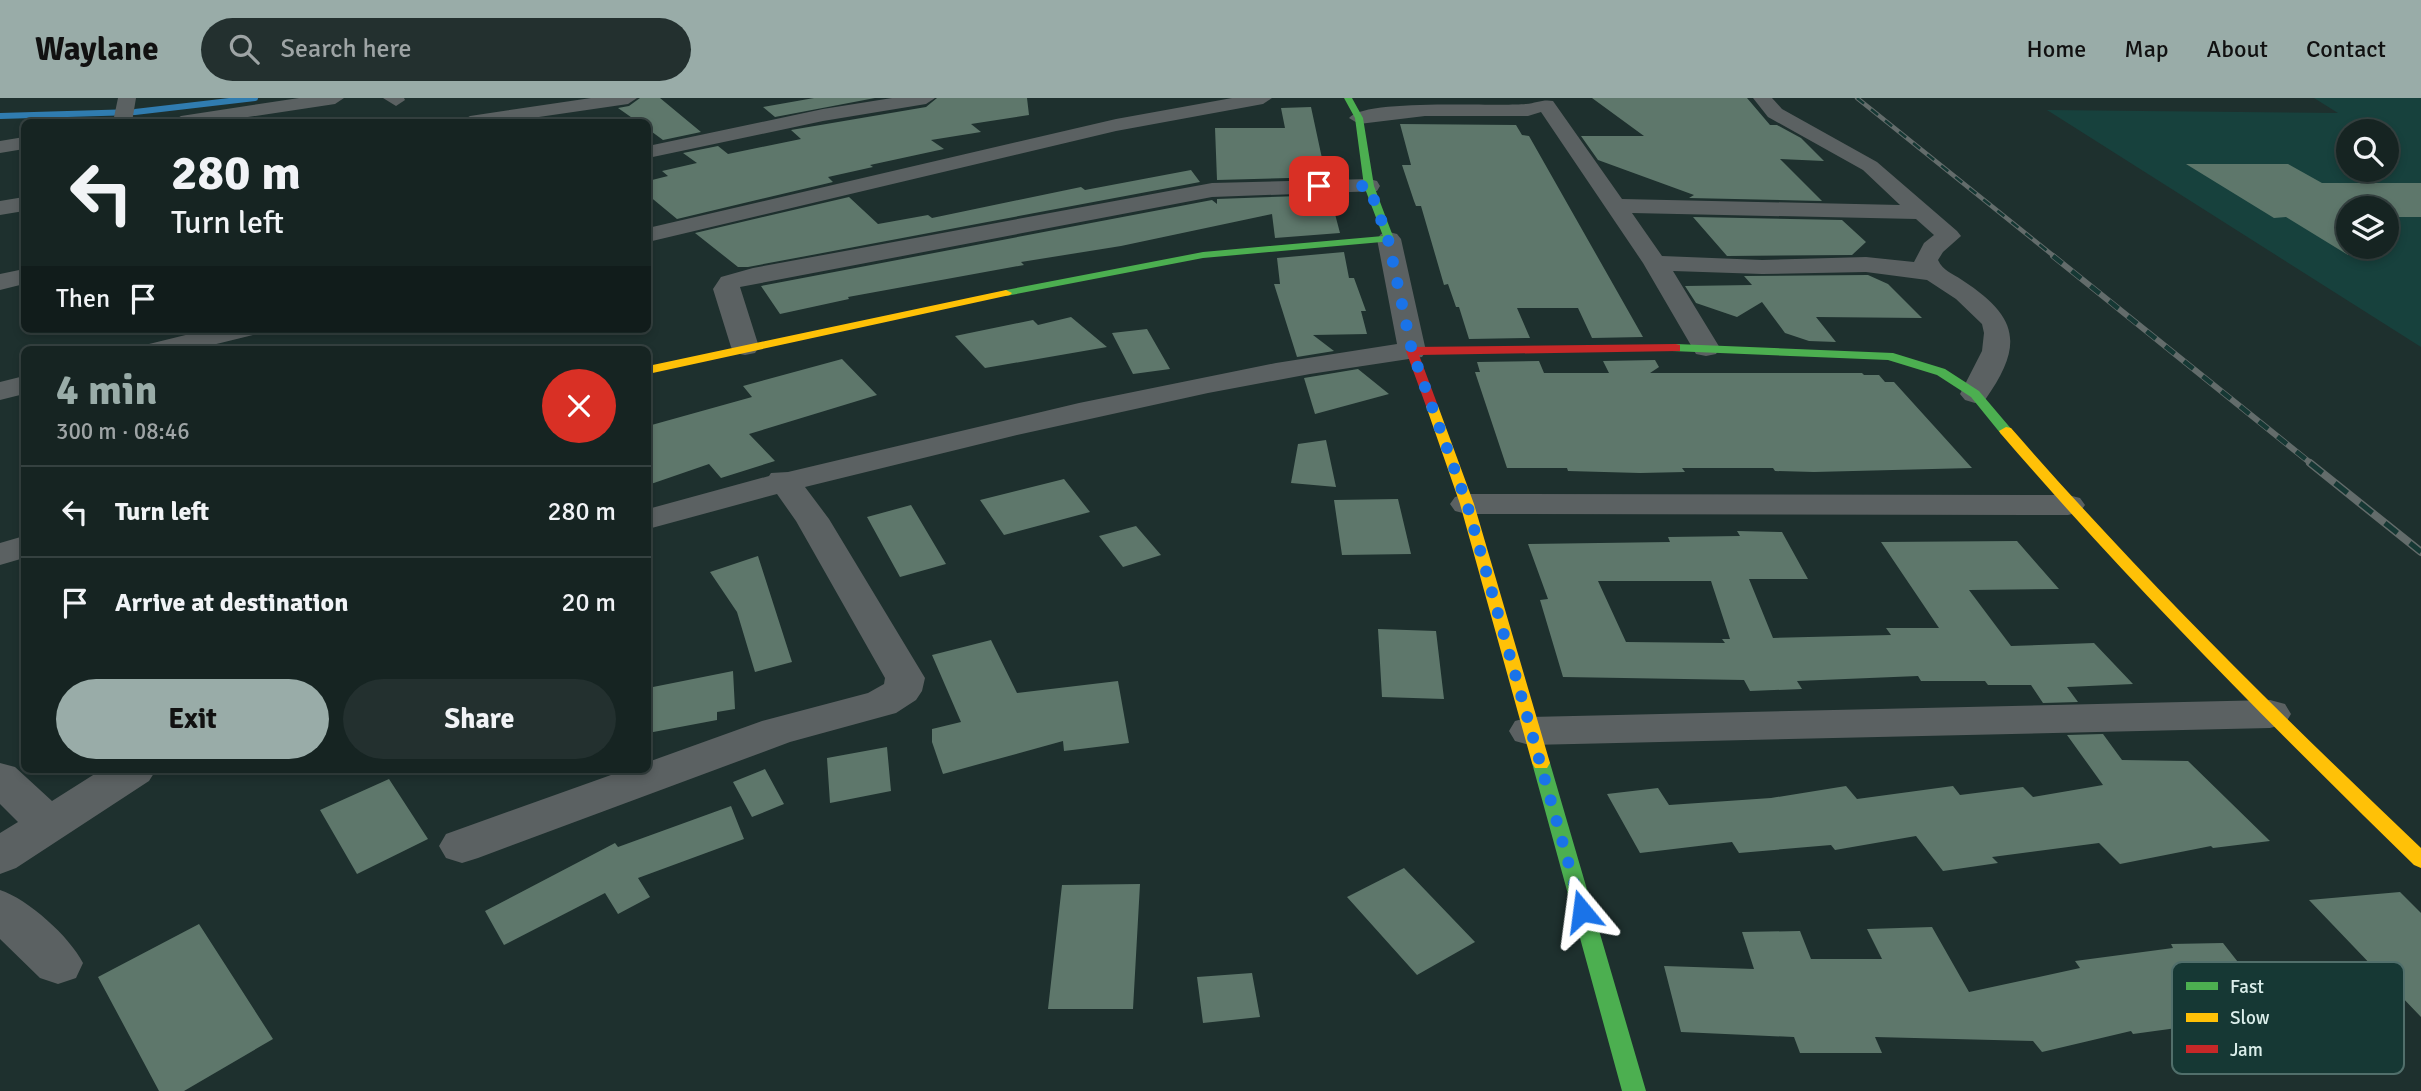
<!DOCTYPE html>
<html lang="en">
<head>
<meta charset="utf-8">
<style>
  :root { --surface:#162422; --page:#23302f; --text:#f1f3f6; --muted:#9ea4a5; --line:#354140; --accent:#99aca8 }
  body { margin:0; font-family:Signika,sans-serif; background:var(--page); color:var(--text); height:100vh; display:flex; flex-direction:column; font-size:26px; white-space:nowrap }
  * { box-sizing:border-box; margin:0 }
  p { font-size:23px; color:var(--muted) }
  .icon { flex:none; width:38px; height:38px; fill:none; stroke:currentColor; stroke-width:2; stroke-linecap:round; stroke-linejoin:round }
  .map { position:relative; flex:1; overflow:hidden }
  .details { position:absolute; left:21px; top:248px; width:630px; height:427px; display:flex; flex-direction:column; background:var(--surface); border-radius:10px; box-shadow:0 4px 10px #0003,0 0 0 2px var(--line) }
  .details>* { flex:none }
  .hud { position:absolute; left:21px; top:21px; width:630px; height:214px; border-radius:10px; box-shadow:0 4px 10px #0003,0 0 0 2px var(--line); background:#162422; color:var(--text); overflow:hidden }
  .controls { position:absolute; left:2336px; top:21px; display:grid; gap:14px }
  .controls a { display:grid; place-items:center; width:63px; height:63px; border-radius:50%; background:var(--surface); box-shadow:0 4px 10px #0003,0 0 0 2px var(--line); font-size:35px }
  .pin { position:absolute; display:grid; place-items:center; width:60px; height:60px; color:#fff; margin:-30px; border-radius:14px; box-shadow:0 4px 10px #0006 }
  .me { position:absolute; width:77px; margin:-38px; rotate:344deg; stroke-linejoin:round; filter:drop-shadow(0 0 5px #0008) }
  .turn { display:flex; align-items:center; gap:24px; height:147px; padding:0 35px; font-size:32px }
  .turn .icon { width:91px; height:91px; stroke-width:2.5 }
  .turn b { display:block; font-size:49px; line-height:60px }
  .then { display:flex; align-items:center; height:66px; padding:0 35px; background:#0003; gap:14px; font-size:26px }
  .round { display:grid; place-items:center; flex:none; width:74px; height:74px; border-radius:37px; background:var(--page) }
  .summary { display:flex; align-items:center; justify-content:space-between; height:119px; padding:0 35px }
  h1 { font-size:42px; font-weight:800; line-height:52px; color:var(--accent) }
  .button { display:flex; gap:14px; margin-top:auto; padding:14px 35px }
  .button a { flex:1; height:80px; border-radius:42px; background:var(--accent); color:#111; font-size:28px; font-weight:800; line-height:80px; text-align:center }
  .button a+a { background:var(--page); color:var(--text) }
  ul { padding:0; list-style:none }
  li { display:flex; align-items:center; gap:21px; height:91px; padding:0 35px; border-top:2px solid var(--line) }
  li div { flex:1 }
  li b { display:block; font-size:26px }
  li em { font-style:normal }
  header { display:flex; align-items:center; gap:42px; box-sizing:border-box; height:98px; padding:0 35px; background:var(--accent); color:#111 }
  header strong { font-size:33px }
  nav { display:flex; gap:38px; margin-inline-start:auto; font-size:24px }
  .search { width:490px; height:63px; background:var(--page); display:flex; align-items:center; gap:18px; box-sizing:border-box; padding:0 24px; border-radius:38px; color:var(--muted); font-size:26px }
  .map>svg:first-child { display:block }
</style>
</head>
<body>
<header>
<strong>Waylane</strong>
<div class="search"><svg class="icon" aria-label="search" viewBox="0 0 24 24"><circle cx="10" cy="10" r="6"/><path d="M15 15l6 6"/></svg>Search here</div>
<nav><a>Home</a><a>Map</a><a>About</a><a>Contact</a></nav>
</header>
<div class="map">
<svg width="2421" height="993" viewBox="0 0 2421 993">
  <rect width="100%" height="100%" fill="#1e302e"/>
  <path fill="#17413d" fill-rule="evenodd" d="M2314 0H2421V249L2047 12 2338 15ZM2348 33H2387V72H2348ZM2348 110H2387V149H2348Z"/>
  <g fill="none" stroke-linecap="round" stroke-linejoin="round">
    <path stroke="#307cb0" stroke-width="6" d="M0 18 135 14 255 0"/>
  </g>
  <path fill="#5e776b" fill-rule="evenodd" d="M640 0H660L701 34 663 42 648 31V24H638L618 10 629 8Z
    M814 0H875L775 19 763 9Z
    M937 0H1027L1029 17 971 26 981 34 931 42 944 51 870 67 873 69 828 79 833 84 677 121 648 97V83L668 78 662 73 697 65 683 55 718 48 728 56 801 41 791 32 926 9Z
    M1592 0H1747L1770 27H1777L1801 40 1824 63 1780 61 1822 103 1689 100 1694 97 1598 62 1581 38H1644Z
    M1311 9 1326 79 1217 82 1215 30H1285L1281 10Z
    M1400 26 1516 27 1522 37 1529 38 1643 239 1592 240 1578 210H1517L1530 240 1469 241 1459 209H1456L1448 186 1444 187 1421 108H1416L1414 103 1402 67H1411Z
    M2186 66H2288L2322 85H2421V119H2387V110H2348V157L2286 119 2274 120Z
    M1191 72 1200 84 748 169H738L695 135 849 99 878 126 928 117 932 120 1081 89 1085 92Z
    M1330 97 1340 135 1275 140 1272 116 1121 148 1021 164 1024 167 848 199 849 201 780 216 761 188 1212 102 1217 106V101Z
    M1693 119 1842 122 1866 144 1852 157 1727 158Z
    M1344 154 1349 180H1354L1366 213H1361L1367 236 1313 237 1334 253 1297 259 1274 186H1280L1277 160Z
    M1868 177 1888 186 1922 220 1816 219 1836 244 1809 243 1785 235 1762 204 1737 219 1696 205 1685 188 1752 187 1744 178Z
    M1071 219 1107 249 985 270 955 238 1033 222 1038 227Z
    M1147 231 1170 271 1133 276 1112 235Z
    M842 261 877 297 749 336 775 363 721 380 709 366 648 387V328L752 299 743 288Z
    M1655 262 1659 269 1650 275H1862L1864 277H1879L1885 284H1894L1972 370 1814 374 1775 373 1773 370H1682L1685 374 1640 375 1568 373 1567 370H1507L1475 274H1480L1477 264 1539 263 1544 275H1609L1603 263Z
    M1358 271 1389 296 1315 316 1304 280Z
    M1326 342 1336 389 1291 385 1298 346Z
    M1064 381 1090 414 1004 437 980 402Z
    M1398 401 1411 456 1342 457 1334 402Z
    M911 407 946 466 900 479 867 419Z
    M1136 428 1161 457 1123 469 1099 438Z
    M1737 433 1782 434 1808 481H1749L1773 540 1891 537 1886 530H1939L1881 444 2017 443 2059 491 1969 492 2011 548 2094 545 2133 586 2067 589 2078 604 2043 605 2031 587H1988L1985 583H1921L1918 578 1797 583 1802 591 1750 593 1744 582 1563 579 1540 502 1548 501 1528 446 1670 444 1668 439 1740 438ZM1598 483H1711L1730 541H1722L1725 545 1626 544Z
    M758 458 792 564 755 574 737 514 710 474Z
    M1378 531 1436 533 1444 601 1382 599Z
    M991 542 1017 595 1118 583 1129 645 1064 653 1063 643 943 676 932 644V631L961 624 932 557Z
    M733 573 735 611 717 614V622L648 635V590Z
    M2103 636 2122 662 2188 663 2270 743 2213 750 2211 748 2120 766 2099 745 1992 759 1998 765 1943 773 1916 738 1835 752 1831 747 1739 755 1732 744 1640 755 1607 696 1658 690 1669 707 1771 700 1846 688 1857 701 1953 688 1960 697 2023 689 2033 699 2103 687 2067 637Z
    M887 649 891 693 830 705 827 660Z
    M765 671 784 706 752 719 733 684Z
    M389 681 428 741 357 776 320 712Z
    M731 708 744 741 638 780 650 799 618 816 605 795 504 847 485 813 615 745 618 749Z
    M1404 770 1475 844 1417 877 1347 799Z
    M1140 786 1133 911H1048L1062 787Z
    M2400 794 2421 815V919L2309 802Z
    M199 826 273 941 184 993H159L98 879Z
    M1932 829 1969 894 2080 870 2075 863 2173 850 2171 846 2223 845 2300 943 2244 945 2228 923 2133 936 2131 933 2042 954 2033 943 1875 939 1882 955H1800L1794 939 1681 934 1664 868 1754 871 1742 834 1800 833 1811 861H1882L1867 831Z
    M1252 875 1260 919 1203 925 1197 879Z"/>
  <g fill="none" stroke-linecap="round" stroke-linejoin="round">
    <path fill="#5b6162" fill-rule="evenodd" d="M118 0H136L132 24H113Z
      M299 0H344L335 6 215 24H171L181 18Z
      M383 0H404L405 2 396 8Z
      M591 0H637L628 6 505 24H460L470 18Z
      M892 0H935L926 6 823 23 648 60V48L823 11Z
      M1232 0H1272L1263 6 1116 33 648 144V130L1116 21Z
      M1753 0H1772L1782 11 1877 64 1957 133 1961 138 1943 154 1938 162C1943 173 1952 175 1962 182 2019 219 2024 247 1985 302L1975 305 1965 302 1960 296 1982 253 1984 235 1982 226 1956 201 1927 182 1866 174 1762 176 1673 173 1720 250 1716 256 1706 258 1696 256 1643 165 1541 14 1528 18H1425L1359 26 1349 20C1365 0 1496 9 1526 6 1536 5 1543 1 1553 3L1622 101 1900 107 1863 72 1768 19ZM1632 115 1916 121 1934 137 1924 145 1914 164 1866 159 1762 162 1662 158Z
      M24 39V51L0 55V43Z
      M1369 81 1377 83 1380 88 1377 93 1212 99 740 189 759 249 755 255 745 257 735 255 731 249 713 191 721 179 753 170 1212 85Z
      M24 99V113L0 117V103Z
      M1389 134 1397 136 1401 141 1426 253 1422 259 1310 276 1208 295 1017 337 805 389 829 421 925 580 922 593 916 602 896 615 790 644 478 760 462 765 446 760 439 748 446 736 625 672H648V664L762 623 868 595 884 586 885 580 796 423 777 396 648 431V411L769 378 771 375 788 374 1079 305 1276 265 1397 246 1377 141 1381 136Z
      M24 171V186L0 192V176Z
      M210 231H257L253 237 192 252H145L149 246Z
      M24 278V296L0 302V284Z
      M1467 396 2068 397 2080 400 2085 407 2080 414 2068 417 1467 416 1455 413 1450 406 1455 399Z
      M24 438V460L0 467V445Z
      M2270 602 2285 606 2291 616 2285 626 2270 630 1530 647 1515 643 1509 633 1515 623 1530 619Z
      M0 665 15 669 52 703 101 672H156L149 683 16 770 0 776V735L18 724 0 706Z
      M0 792C28 801 70 839 83 865L76 880 58 886 40 880 0 841Z"/>
    <path fill="#4caf50" fill-rule="evenodd" d="M1344 0H1352L1363 20 1374 88 1394 141 1393 143 1203 160 1006 198 1000 195 1006 192 1203 154 1383 138 1364 88 1355 20Z
      M1676 246 1893 255 1945 271 1979 293 2013 333 2006 337 2001 336 1971 299 1937 277 1888 262 1672 253V247Z
      M1541 659 1547 660 1550 665 1646 993H1622L1532 665 1535 660Z"/>
    <path fill="#ffc107" fill-rule="evenodd" d="M1006 192 1012 195 1010 197 648 276V268Z
      M1432 304 1438 308 1474 406 1550 665 1547 670H1535L1532 665 1460 406 1426 308Z
      M2006 329 2011 330C2140 478 2279 615 2421 750V770L2414 767C2272 628 2131 487 2001 336L1999 333Z"/>
    <path fill="#c62828" fill-rule="evenodd" d="M1676 246 1680 247V253L1419 257 1438 308 1432 312 1426 308 1406 253 1412 249Z"/>
    <g stroke="#636c6b" stroke-width="4.5">
      <path id="rail-far2" d="M1857 0 2055 159"/>
    </g>
    <g stroke="#636c6b" stroke-width="6">
      <path id="rail-far1" d="M2053 158 2313 367"/>
    </g>
    <g stroke="#636c6b" stroke-width="8">
      <path id="rail" d="M2310 365 2421 454"/>
    </g>
    <use href="#rail-far2" stroke="#163834" stroke-width="2.5" stroke-dasharray="9" stroke-linecap="butt"/>
    <use href="#rail-far1" stroke="#163834" stroke-width="4.5" stroke-dasharray="12" stroke-linecap="butt"/>
    <use href="#rail" stroke="#163834" stroke-width="5" stroke-dasharray="16" stroke-linecap="butt"/>
  </g>
  <g fill="none" stroke-linecap="round" stroke-linejoin="round">
    <path stroke="#1a73e8" stroke-width="12" stroke-dasharray="0 21.6" d="M1319 88H1369L1388 141 1412 253 1467 406 1582 813"/>
  </g>
  <rect x="2172" y="864" width="232" height="112" rx="10" fill="#163834" stroke="#516f6b" stroke-width="2"/>
  <rect x="2186" y="884" width="32" height="8" fill="#4caf50"/>
  <rect x="2186" y="915" width="32" height="9" fill="#ffc107"/>
  <rect x="2186" y="947" width="32" height="8" fill="#c62828"/>
  <g font-size="19" fill="#dbeeea">
    <text x="2230" y="895">Fast</text>
    <text x="2230" y="926">Slow</text>
    <text x="2230" y="958">Jam</text>
  </g>
</svg>
<div class="controls">
<a><svg class="icon" aria-label="search" viewBox="0 0 24 24"><circle cx="10" cy="10" r="6"/><path d="M15 15l6 6"/></svg></a>
<a><svg class="icon" aria-label="layers" viewBox="0 0 24 24"><path d="M12 4l9 5-9 5-9-5zM3 14l9 5 9-5"/></svg></a>
</div>
<div class="pin" style="left:1319px;top:88px;background:#d93025"><svg class="icon" aria-label="arrive" viewBox="0 0 24 24"><path d="M6 21V4h12l-3 4 3 4H6"/></svg></div>
<svg class="me" style="left:1582px;top:813px" viewBox="-20 -20 40 40"><path d="M0-17L14 15 0 8-14 15z" fill="#1a73e8" stroke="#fff" stroke-width="4"/></svg>
<div class="hud">
<div class="turn"><svg class="icon" aria-label="left" viewBox="0 0 24 24"><path d="M17 20v-9H6M10 6l-5 5 5 5"/></svg><div><b>280 m</b>Turn left</div></div>
<div class="then">Then<svg class="icon" aria-label="arrive" viewBox="0 0 24 24"><path d="M6 21V4h12l-3 4 3 4H6"/></svg></div>
</div>
<section class="details">
<div class="summary"><div><h1>4 min</h1><p>300 m · 08:46</p></div><a class="round" style="background:#d93025;color:#fff"><svg class="icon" aria-label="close" viewBox="0 0 24 24"><path d="M6 6l12 12M18 6L6 18"/></svg></a></div>
<ul>
<li><svg class="icon" aria-label="left" viewBox="0 0 24 24"><path d="M17 20v-9H6M10 6l-5 5 5 5"/></svg><div><b>Turn left</b></div><em>280 m</em></li>
<li><svg class="icon" aria-label="arrive" viewBox="0 0 24 24"><path d="M6 21V4h12l-3 4 3 4H6"/></svg><div><b>Arrive at destination</b></div><em>20 m</em></li>
</ul>
<div class="button"><a>Exit</a><a>Share</a></div>
</section>
</div>
</body>
</html>
